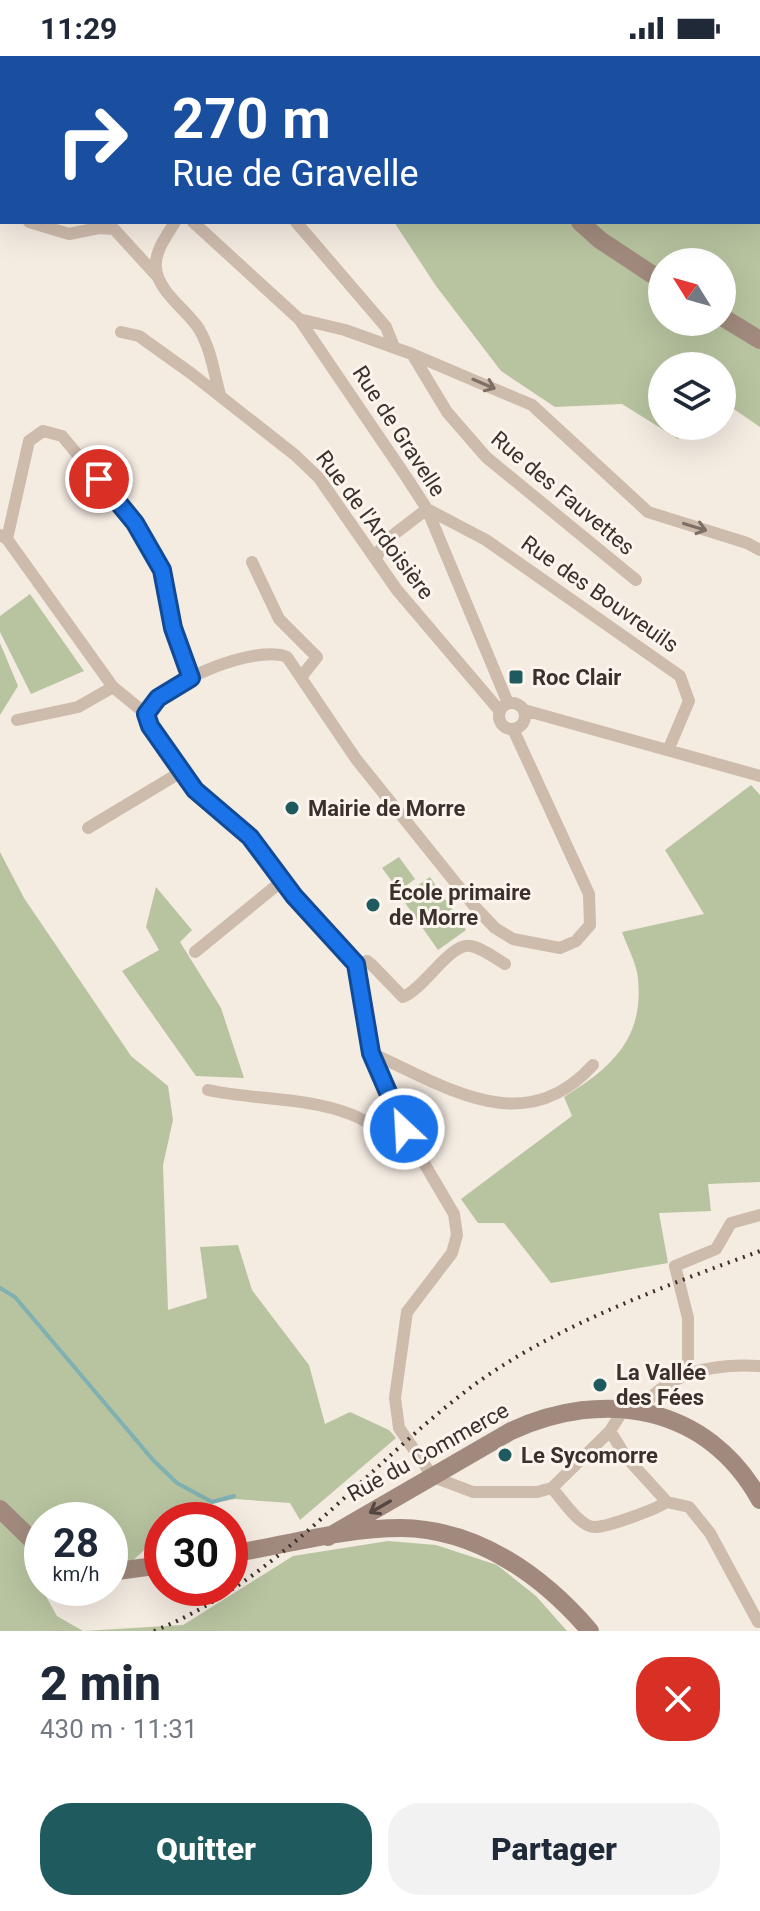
<!DOCTYPE html>
<html lang="fr">
<head>
<meta charset="utf-8">
<style>
  :root { --surface:#fff; --page:#f2f2f3; --text:#1f2937; --muted:#747a83; --accent:#1f5a5e }
  body { margin:0; font-family:Roboto,sans-serif; background:var(--page); color:var(--text); height:100vh; display:flex; flex-direction:column; font-size:30px; white-space:nowrap }
  * { box-sizing:border-box; margin:0 }
  p { font-size:26px; color:var(--muted) }
  .icon { flex:none; width:44px; height:44px; fill:none; stroke:currentColor; stroke-width:2; stroke-linecap:round; stroke-linejoin:round }
  .map { position:relative; height:1575px; overflow:hidden }
  .drawer { display:flex; flex-direction:column; background:var(--surface); flex:1 }
  .drawer>* { flex:none }
  .top-card { position:absolute; left:0px; top:0px; width:760px; height:168px; box-shadow:0 8px 32px #0002; background:#1a4fa0; color:#fff; overflow:hidden }
  .needle { width:52px; rotate:307deg }
  .controls { position:absolute; left:648px; top:192px; display:grid; gap:16px }
  .controls a { display:grid; place-items:center; width:88px; height:88px; border-radius:50%; background:var(--surface); box-shadow:0 8px 32px #0002; font-size:40px }
  .speed { position:absolute; left:24px; top:1446px; display:flex; gap:16px; font-size:40px; font-weight:700; text-align:center }
  .speed>* { display:grid; place-content:center; width:104px; height:104px; border-radius:50%; background:var(--surface); box-shadow:0 8px 32px #0002; line-height:1 }
  .speed small { font-size:20px; font-weight:400 }
  .speed .limit { border:12px solid #d22; background:#fff; color:#111 }
  .pin { position:absolute; display:grid; place-items:center; width:68px; height:68px; color:#fff; margin:-34px; border:4px solid #fff; border-radius:50%; box-shadow:0 2px 8px #0007 }
  .me { position:absolute; width:88px; margin:-44px; rotate:335deg; stroke-linejoin:round; filter:drop-shadow(0 0 6px #0008) }
  .turn { display:flex; align-items:center; gap:28px; height:168px; padding:0 40px; font-size:36px }
  .turn .icon { width:104px; height:104px; stroke-width:2.5 }
  .turn b { display:block; font-size:56px; line-height:68px }
  .round { display:grid; place-items:center; flex:none; width:84px; height:84px; border-radius:32px; background:var(--page) }
  .headline { display:flex; align-items:center; justify-content:space-between; height:136px; padding:0 40px }
  h1 { font-size:48px; font-weight:800; line-height:60px }
  .button { display:flex; gap:16px; margin-top:auto; padding:16px 40px }
  .button a { flex:1; height:92px; border-radius:32px; background:var(--accent); color:#fff; font-size:32px; font-weight:800; line-height:92px; text-align:center }
  .button a+a { background:var(--page); color:var(--text) }
  .status { display:flex; justify-content:space-between; align-items:center; height:56px; padding:0 40px; background:var(--surface); direction:ltr }
  .status svg { height:22px; fill:currentColor }
  .map>svg:first-child { display:block }
</style>
</head>
<body>
<div class="status"><b>11:29</b><svg viewBox="0 0 49 12"><path d="M0 12V9h3v3zM5 12V6h3v6zM10 12V3h3v9zM15 12V0h3v12zM26 1h20v11H26zM47 4h2v5h-2z"/></svg></div>
<div class="map">
<svg width="760" height="1575" viewBox="0 0 760 1575">
  <rect width="100%" height="100%" fill="#f4ebe1"/>
  <path fill="#b8c4a0" fill-rule="evenodd" d="M0 0H144L2 2 0 113Z
    M166 0H536L538 2H168Z
    M760 48V371L722 345V310H662V370H690L678 383 622 348 555 351 501 315 436 230 394 166H758ZM662 206H722V266H662Z
    M30 538 84 615 31 638 0 576V560Z
    M0 587 18 630 0 659Z
    M751 729 760 739V1126L708 1128 711 1155 659 1157 668 1207 551 1227 504 1167H478L461 1143 572 1060 564 1041C611 1012 644 983 638 923 637 908 627 890 622 876L704 858 665 794Z
    M0 796 24 842 131 1000 168 1030 173 1064 163 1109 168 1254 207 1242 200 1191 238 1189 252 1234 309 1309 325 1368 350 1356 389 1374 396 1382 300 1464 290 1447 235 1443 178 1454 171 1464H162L160 1480 131 1506 110 1505V1464H42V1485L26 1505 57 1560 83 1575 183 1569 293 1500 388 1485 436 1489 497 1509 536 1540 567 1575H0Z
    M399 801 415 823 399 835 382 812Z
    M430 821 466 874 438 894 401 841Z
    M156 831 192 874 180 886 221 952 244 1022 196 1020 122 915 159 894 146 871Z"/>
  <g fill="none" stroke-linecap="round" stroke-linejoin="round">
    <path stroke="#7fb0b2" stroke-width="4" d="M0 1232 15 1241 153 1404 177 1427 212 1446 234 1440"/>
    <path stroke="#cdbbac" stroke-width="12" d="M29 166 69 178 99 172 114 173 156 219
      M175 166C167 179 154 196 156 212 158 236 187 254 199 273 211 293 214 317 220 339
      M193 166 299 263 407 422 427 453 508 647
      M296 166 386 271 394 291
      M299 263 345 274 412 298 532 349 648 456 747 487 760 494
      M121 276 139 280 192 318 295 399 319 422 397 534 499 654
      M412 298 447 356 486 401 636 524
      M0 479 7 483 113 631 146 658 150 670 195 734 250 781 294 840 356 908 371 997 380 1021 404 1073 454 1158 457 1179 452 1197 407 1256 395 1342 399 1372 433 1421 473 1436H537L552 1432 610 1375 625 1351
      M7 483 29 385 43 375 62 380 135 467 162 514 173 572 191 622
      M376 503 384 486 427 453 486 484 680 620 689 645 669 692
      M252 506 279 563 317 601 302 620
      M499 660a13 13 0 1 1 26 0a13 13 0 1 1-26 0Z
      M524 654 760 720
      M146 658C162 626 255 588 287 601L356 703 475 851 495 872 513 883 560 892 576 885 590 869 589 838 513 673
      M17 664 78 651 113 631
      M88 772 181 716
      M195 896 282 825
      M356 908 367 905 372 909 403 941C424 933 451 885 471 890 482 892 495 902 505 908
      M371 997C447 1031 524 1085 593 1009
      M208 1034C254 1044 306 1041 350 1058 371 1066 386 1080 408 1079
      M688 1316V1262L675 1210 716 1193 731 1167 760 1159
      M640 1354C668 1316 714 1307 760 1310
      M610 1375 626 1401 667 1446 689 1451 710 1477 758 1566
      M552 1432C561 1442 579 1470 594 1471 606 1472 656 1453 667 1446"/>
    <path stroke="#a18a7d" stroke-width="18" d="M459 0 460 2
      M580 166 600 184 662 225
      M722 261 760 284
      M0 1453 42 1494
      M328 1481 511 1375C604 1332 707 1349 760 1444
      M230 1498C286 1489 344 1472 401 1472 477 1473 542 1519 590 1575
      M110 1516 162 1509"/>
    <path stroke="#3b302b" stroke-width="4" stroke-dasharray="2 6" stroke-linecap="butt" d="M154 1575C279 1525 365 1411 470 1332 551 1271 665 1230 760 1195"/>
  </g>
  <defs><path id="oneway-shaft" d="M-6 0H5M1.5-3L5.5 0L1.5 3" fill="none" stroke-width="1.6" stroke-linecap="round" stroke-linejoin="round" transform="scale(2)"/></defs>
  <g stroke="#7d6f65">
    <use href="#oneway-shaft" transform="translate(484 328) rotate(23)"/>
    <use href="#oneway-shaft" transform="translate(695 471) rotate(17)"/>
  </g>
  <use stroke="#544640" href="#oneway-shaft" transform="translate(380 1451) rotate(150)"/>
  <g fill="none" stroke-linecap="round" stroke-linejoin="round">
    <g stroke="#114b97" stroke-width="20">
      <path id="route" d="M99 423 135 467 162 514 173 572 191 622 158 642 146 658 150 670 195 734 250 781 294 840 356 908 371 997 404 1073"/>
    </g>
    <use href="#route" stroke="#1a73e8" stroke-width="14"/>
  </g>
  <g fill="#1f5a5e" stroke="#fbf5ee" stroke-width="3">
    <rect x="508" y="613" width="16" height="16" rx="4"/>
    <circle cx="292" cy="752" r="8"/>
    <circle cx="373" cy="849" r="8"/>
    <circle cx="600" cy="1329" r="8"/>
    <circle cx="505" cy="1399" r="8"/>
  </g>
  <g text-anchor="middle" dominant-baseline="central" stroke-width="6" stroke-linejoin="round" paint-order="stroke">
    <g font-size="22" fill="#3b302b" stroke="#fbf5ee">
      <text transform="translate(399 375) rotate(57)">Rue de Gravelle</text>
      <text transform="translate(563 437) rotate(40)">Rue des Fauvettes</text>
      <text transform="translate(375 469) rotate(53)">Rue de l'Ardoisière</text>
      <text transform="translate(600 538) rotate(35)">Rue des Bouvreuils</text>
      <text transform="translate(428 1396) rotate(-29)">Rue du Commerce</text>
    </g>
    <g font-size="22" font-weight="bold" fill="#3b302b" stroke="#fbf5ee" text-anchor="start">
      <text x="532" y="621">Roc Clair</text>
      <text x="308" y="752">Mairie de Morre</text>
      <text x="389" y="836">École primaire<tspan x="389" dy="25">de Morre</tspan></text>
      <text x="616" y="1316">La Vallée<tspan x="616" dy="25">des Fées</tspan></text>
      <text x="521" y="1399">Le Sycomorre</text>
    </g>
  </g>
</svg>
<div class="controls">
<a><svg class="needle" viewBox="-14 -14 28 28"><path d="M0-13l5 13h-10z" fill="#e53935"/><path d="M0 13l5-13h-10z" fill="#747a83"/></svg></a>
<a><svg class="icon" aria-label="layers" viewBox="0 0 24 24"><path d="M12 4l9 5-9 5-9-5zM3 14l9 5 9-5"/></svg></a>
</div>
<div class="speed"><div>28<small>km/h</small></div><div class="limit">30</div></div>
<div class="pin" style="left:99px;top:423px;background:#d93025"><svg class="icon" aria-label="arrive" viewBox="0 0 24 24"><path d="M6 21V4h12l-3 4 3 4H6"/></svg></div>
<svg class="me" style="left:404px;top:1073px" viewBox="-20 -20 40 40"><circle r="17" fill="#1a73e8" stroke="#fff" stroke-width="3"/><path d="M0-11L8 9 0 5-8 9z" fill="#fff"/></svg>
<div class="top-card">
<div class="turn"><svg class="icon" aria-label="right" viewBox="0 0 24 24"><path d="M7 20v-9h11M14 6l5 5-5 5"/></svg><div><b>270 m</b>Rue de Gravelle</div></div>
</div>
</div>
<section class="drawer">
<div class="headline"><div><h1>2 min</h1><p>430 m · 11:31</p></div><a class="round" style="background:#d93025;color:#fff"><svg class="icon" aria-label="close" viewBox="0 0 24 24"><path d="M6 6l12 12M18 6L6 18"/></svg></a></div>
<div class="button"><a>Quitter</a><a>Partager</a></div>
</section>
</body>
</html>
